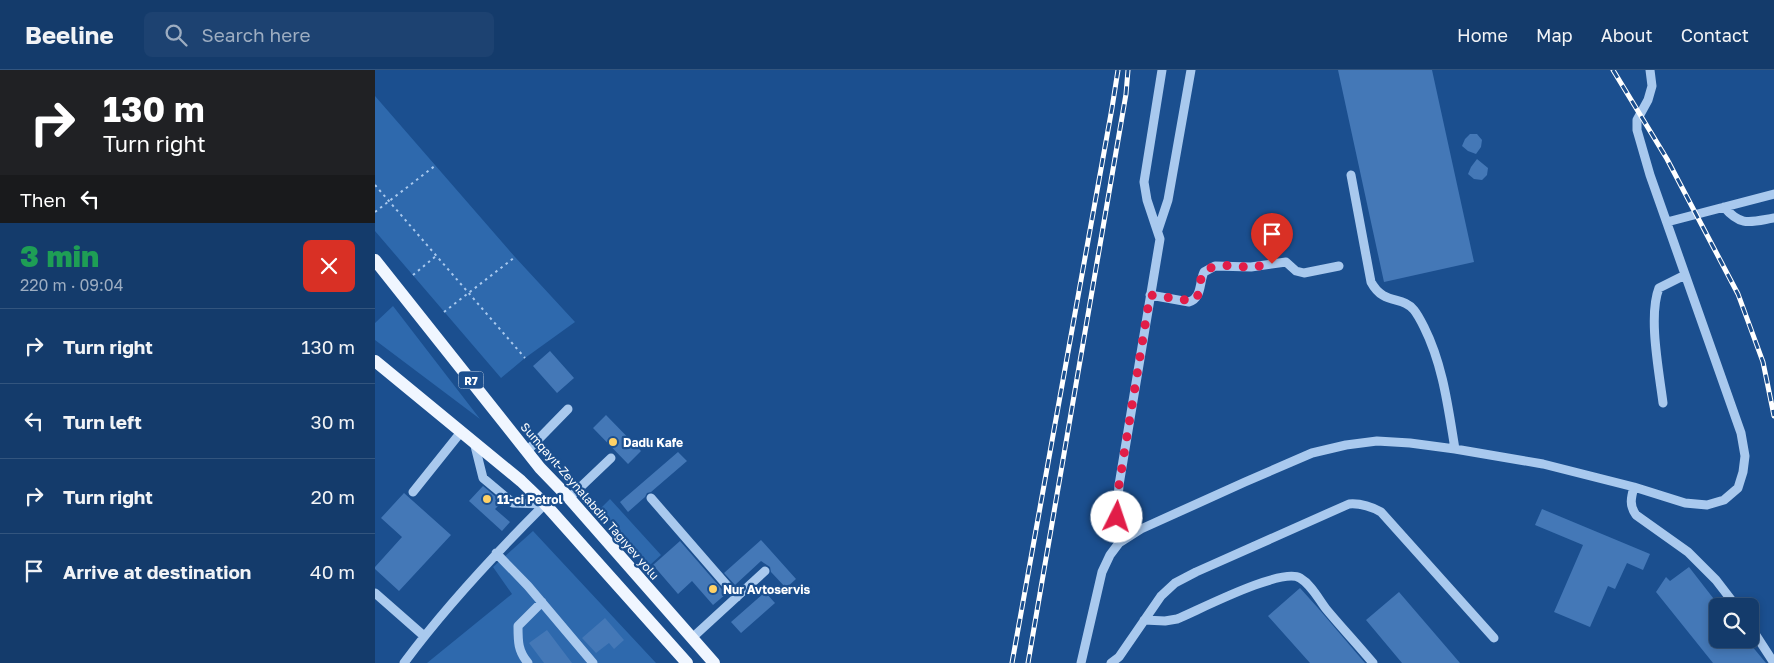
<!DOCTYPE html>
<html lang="en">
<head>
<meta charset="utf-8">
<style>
  :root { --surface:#143b6b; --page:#1d4271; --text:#f1f3f6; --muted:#9dadc1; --line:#33557e }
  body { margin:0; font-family:"Golos Text",sans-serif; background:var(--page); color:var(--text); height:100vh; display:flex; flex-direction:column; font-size:19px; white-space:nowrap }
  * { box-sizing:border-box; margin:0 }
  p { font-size:16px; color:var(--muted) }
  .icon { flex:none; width:28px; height:28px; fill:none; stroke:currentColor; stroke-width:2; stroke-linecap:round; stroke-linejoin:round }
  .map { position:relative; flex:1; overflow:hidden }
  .side { display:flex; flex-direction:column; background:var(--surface); width:375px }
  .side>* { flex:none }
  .guide { background:#202124; color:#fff; overflow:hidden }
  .controls { position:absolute; left:1334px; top:528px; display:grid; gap:10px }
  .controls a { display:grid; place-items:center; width:50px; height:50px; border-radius:8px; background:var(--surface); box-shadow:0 2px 8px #0003,0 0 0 1px var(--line); font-size:25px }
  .pin { position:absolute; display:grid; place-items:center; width:42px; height:42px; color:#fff; margin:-51px -21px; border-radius:50% 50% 50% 0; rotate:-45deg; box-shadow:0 0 5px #0007 }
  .pin .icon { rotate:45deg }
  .me { position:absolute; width:55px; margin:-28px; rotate:4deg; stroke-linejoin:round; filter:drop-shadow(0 0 4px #0008) }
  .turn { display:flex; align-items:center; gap:18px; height:105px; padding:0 20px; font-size:22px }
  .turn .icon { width:65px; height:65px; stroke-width:2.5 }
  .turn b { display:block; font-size:35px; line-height:42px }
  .then { display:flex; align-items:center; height:48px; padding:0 20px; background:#0003; gap:10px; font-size:19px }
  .round { display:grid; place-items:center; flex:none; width:52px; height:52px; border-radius:8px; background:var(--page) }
  .head { display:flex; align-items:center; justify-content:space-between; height:85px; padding:0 20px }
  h1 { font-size:30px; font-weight:800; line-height:38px; color:#1e9e55 }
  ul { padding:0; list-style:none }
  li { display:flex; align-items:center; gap:15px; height:75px; padding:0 20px; border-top:1px solid var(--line) }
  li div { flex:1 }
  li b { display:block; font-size:19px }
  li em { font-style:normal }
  header { display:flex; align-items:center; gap:30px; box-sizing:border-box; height:70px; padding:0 25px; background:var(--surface); border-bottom:1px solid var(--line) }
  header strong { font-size:24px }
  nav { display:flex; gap:28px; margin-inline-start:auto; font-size:18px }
  .search { width:350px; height:45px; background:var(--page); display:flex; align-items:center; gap:12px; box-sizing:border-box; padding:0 18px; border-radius:8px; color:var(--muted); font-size:19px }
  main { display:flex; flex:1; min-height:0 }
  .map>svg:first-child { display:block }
</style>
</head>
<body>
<header>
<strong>Beeline</strong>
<div class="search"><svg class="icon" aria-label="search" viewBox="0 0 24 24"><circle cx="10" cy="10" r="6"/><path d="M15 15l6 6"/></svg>Search here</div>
<nav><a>Home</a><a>Map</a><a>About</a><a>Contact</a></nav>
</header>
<main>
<section class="side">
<div class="guide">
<div class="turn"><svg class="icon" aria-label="right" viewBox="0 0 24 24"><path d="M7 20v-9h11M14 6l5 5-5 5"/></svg><div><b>130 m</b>Turn right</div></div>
<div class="then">Then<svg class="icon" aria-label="left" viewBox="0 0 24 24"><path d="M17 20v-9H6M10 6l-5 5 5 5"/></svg></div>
</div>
<div class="head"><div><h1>3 min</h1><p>220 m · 09:04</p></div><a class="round" style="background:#d93025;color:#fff"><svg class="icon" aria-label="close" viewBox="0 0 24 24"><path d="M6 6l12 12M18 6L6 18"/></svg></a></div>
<ul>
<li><svg class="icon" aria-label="right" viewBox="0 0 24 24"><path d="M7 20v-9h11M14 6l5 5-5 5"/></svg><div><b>Turn right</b></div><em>130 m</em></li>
<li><svg class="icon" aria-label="left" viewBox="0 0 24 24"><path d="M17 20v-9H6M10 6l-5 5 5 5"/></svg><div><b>Turn left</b></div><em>30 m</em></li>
<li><svg class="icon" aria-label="right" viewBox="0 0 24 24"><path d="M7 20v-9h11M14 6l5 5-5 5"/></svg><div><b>Turn right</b></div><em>20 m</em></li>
<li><svg class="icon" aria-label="arrive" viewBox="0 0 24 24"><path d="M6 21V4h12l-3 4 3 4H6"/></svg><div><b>Arrive at destination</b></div><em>40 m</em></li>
</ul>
</section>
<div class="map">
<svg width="1399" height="593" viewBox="0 0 1399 593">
  <rect width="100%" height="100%" fill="#1b4f8f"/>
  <path fill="#2e69ad" d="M0 26 140 187 200 252 150 288 126 308 0 161Z
    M18 236 105 349 0 270V253Z
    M235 429 286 485 275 495 225 439Z
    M158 461 281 593H52L137 524 118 497Z"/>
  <path fill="#4478b7" d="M963 0H1057L1099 192 1009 212Z
    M1095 64H1102L1107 70 1106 77 1101 84 1093 81 1087 76 1090 69Z
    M1102 89 1113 98 1112 105 1107 110 1099 109 1093 104 1096 97Z
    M175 281 199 308 182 323 158 296Z
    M231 345 266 381 253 394 218 358Z
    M303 382 312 391 276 422 272 423 270 427 253 442 245 432Z
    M108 416 127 432 120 439 135 452 127 461 94 431Z
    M29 423 76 465 24 521 0 499V497L27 467 6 448Z
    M1167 439 1275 484 1268 500 1252 493 1240 519 1233 516 1215 557 1179 542 1208 475 1160 455Z
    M386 470 421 509 411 518 396 502 395 497 386 491 360 515 349 503Z
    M305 471 351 524 338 535 317 511 303 524 278 495Z
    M1314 497 1342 533V569H1371L1391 593H1338L1281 522 1291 507 1295 511Z
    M925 518 943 538 990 593H935L893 546Z
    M390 522 400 533 366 563 356 552Z
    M1024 522 1085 593H1027L991 550Z
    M230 548 249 570 239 579 234 573 221 583 207 568Z
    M172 560 197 593H169L154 573Z"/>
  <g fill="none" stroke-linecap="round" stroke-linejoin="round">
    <path stroke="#a9c9ee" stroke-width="2" stroke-dasharray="2.5 4" stroke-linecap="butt" d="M0 115 150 288
      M0 142 61 95
      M38 205 61 186
      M69 242 140 187"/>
    <path stroke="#a9c9ee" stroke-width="9" d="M976 105 996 212C1009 236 1027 225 1039 240 1043 245 1046 251 1049 257 1068 295 1073 337 1080 379
      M1349 137C1366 157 1375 152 1399 148
      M1292 152 1399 124
      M783 160 793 130 816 0
      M775 225 814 232C827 228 824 213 829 202L840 196 876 197 911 192 921 201 929 203 964 196
      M1288 333C1284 301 1273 246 1284 218L1310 205
      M99 372 108 408 138 433 170 434
      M152 381 193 339
      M1259 417C1256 428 1254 435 1261 445L1313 482 1341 510 1361 536
      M38 422 86 362
      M194 428 236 388
      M276 428 362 527
      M744 473 742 447 744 415 785 169 772 130 769 112 787 0
      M121 483 153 516 218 593
      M0 523 49 566
      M769 550 790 551 802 549C824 540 906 497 925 508 937 515 944 530 952 540 967 558 983 575 998 593
      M1375 556 1399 593
      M317 568 390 501
      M29 593C71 536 120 484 170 434
      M153 593C143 581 143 572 143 556L167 532
      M706 593 727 502 735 485 744 473 766 459 870 412 937 383 971 375 1002 371 1035 373 1080 379 1168 394 1259 417 1310 433 1332 435 1349 430 1363 418 1368 402 1370 386 1366 363 1275 105 1262 60V50L1273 30 1277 16 1275 0
      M736 593 744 587 786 526 800 513 821 502 974 434C986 433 995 436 1006 442L1119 568"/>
    <path stroke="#f0f6ff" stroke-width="12" d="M0 190 165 398 194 428 339 593
      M0 291 146 411 170 434 312 593"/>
    <g stroke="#fff" stroke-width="5">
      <path id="rail" d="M1238 0 1292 89 1363 224 1388 292 1399 346
        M637 593 737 38 743 0
        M653 593 751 24 753 0"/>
    </g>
    <use href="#rail" stroke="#1b4f8f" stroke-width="3" stroke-dasharray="9" stroke-linecap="butt"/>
  </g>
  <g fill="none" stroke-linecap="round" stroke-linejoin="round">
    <path stroke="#e11d48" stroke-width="9" stroke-dasharray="0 16.2" d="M742 447 744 415 775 225 818 231C828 224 822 211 829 203 839 190 864 198 878 197 884 196 891 195 897 194"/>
  </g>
  <g fill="#ffd166" stroke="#1b4f8f" stroke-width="2">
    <circle cx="238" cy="372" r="5"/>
    <circle cx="112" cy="429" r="5"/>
    <circle cx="338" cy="519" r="5"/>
  </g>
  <g text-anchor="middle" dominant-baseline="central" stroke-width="4.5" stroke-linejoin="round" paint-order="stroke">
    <rect fill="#1b4f8f" stroke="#bbcadd" stroke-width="1" x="83.5" y="301.5" width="25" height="17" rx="4"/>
    <g font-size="11" font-weight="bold" fill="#fff">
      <text x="96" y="310">R7</text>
    </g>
    <g font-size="12" font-weight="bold" fill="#fff" stroke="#1b4f8f" text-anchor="start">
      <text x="248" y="372">Dadlı Kafe</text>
      <text x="122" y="429">11-ci Petrol</text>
      <text x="348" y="519">Nur Avtoservis</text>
    </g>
    <g font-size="12" fill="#fff" stroke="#1b4f8f">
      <text transform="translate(215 431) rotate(49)">Sumqayıt-Zeynalabdin Tağıyev yolu</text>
    </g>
  </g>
</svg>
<div class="controls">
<a><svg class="icon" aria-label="search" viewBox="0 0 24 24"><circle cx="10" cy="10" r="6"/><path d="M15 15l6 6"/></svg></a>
</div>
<div class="pin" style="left:897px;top:194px;background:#d93025"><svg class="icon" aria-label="arrive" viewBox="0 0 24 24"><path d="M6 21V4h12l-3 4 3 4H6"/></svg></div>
<svg class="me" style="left:742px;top:447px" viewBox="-20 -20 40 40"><circle r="19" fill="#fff"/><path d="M0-13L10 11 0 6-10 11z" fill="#e11d48"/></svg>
</div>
</main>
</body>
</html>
